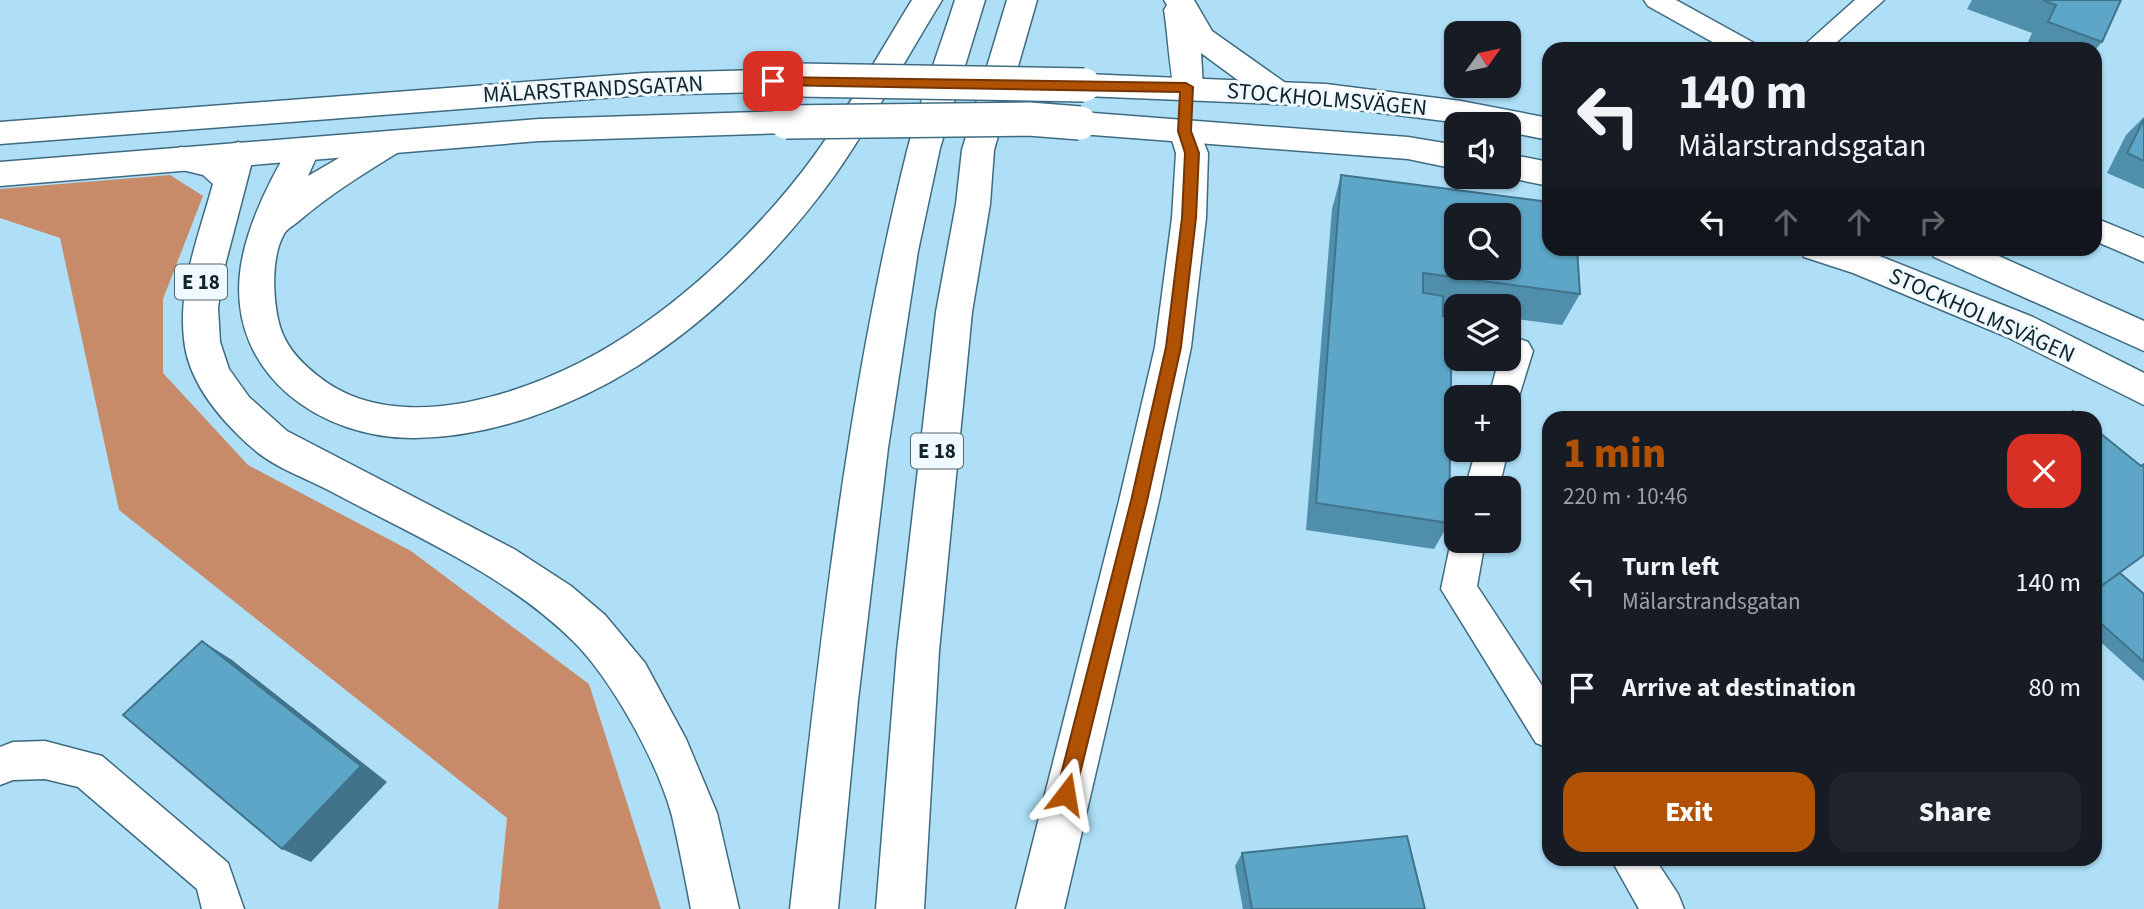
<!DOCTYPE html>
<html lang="en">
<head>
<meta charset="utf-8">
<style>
  :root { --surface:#171b24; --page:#20242c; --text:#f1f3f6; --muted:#9ea1a6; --accent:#b15104 }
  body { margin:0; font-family:"Source Sans 3",sans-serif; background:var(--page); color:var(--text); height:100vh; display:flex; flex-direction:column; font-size:26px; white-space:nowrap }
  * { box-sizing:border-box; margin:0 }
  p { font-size:23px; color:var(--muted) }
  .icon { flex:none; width:38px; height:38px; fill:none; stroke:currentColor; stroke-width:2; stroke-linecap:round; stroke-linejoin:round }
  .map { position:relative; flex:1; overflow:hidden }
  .sheet { position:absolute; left:1542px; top:411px; width:560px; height:455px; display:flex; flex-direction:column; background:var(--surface); border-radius:21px; box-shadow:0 2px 5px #0004 }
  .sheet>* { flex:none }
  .top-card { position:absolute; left:1542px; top:42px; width:560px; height:214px; border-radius:21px; box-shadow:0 2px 5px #0004; background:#171b24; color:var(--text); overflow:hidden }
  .needle { width:46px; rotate:57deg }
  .tools { position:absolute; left:1444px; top:21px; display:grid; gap:14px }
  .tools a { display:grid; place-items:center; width:77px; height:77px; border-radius:14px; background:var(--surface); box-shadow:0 2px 5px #0004; font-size:35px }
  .pin { position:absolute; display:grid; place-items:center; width:60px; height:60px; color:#fff; margin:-30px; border-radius:14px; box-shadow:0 4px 10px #0006 }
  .me { position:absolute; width:77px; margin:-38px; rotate:14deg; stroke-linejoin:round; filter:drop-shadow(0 0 5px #0008) }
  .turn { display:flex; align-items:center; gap:24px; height:147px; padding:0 21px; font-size:32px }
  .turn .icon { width:91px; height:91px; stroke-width:2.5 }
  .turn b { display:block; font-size:49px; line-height:60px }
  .lanes { display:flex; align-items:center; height:66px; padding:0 21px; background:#0003; justify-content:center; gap:35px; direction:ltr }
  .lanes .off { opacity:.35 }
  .round { display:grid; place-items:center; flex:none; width:74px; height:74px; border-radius:21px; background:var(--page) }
  .summary { display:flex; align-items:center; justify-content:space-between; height:119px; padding:0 21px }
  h1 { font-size:42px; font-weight:800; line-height:52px; color:var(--accent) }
  .primary-button { display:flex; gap:14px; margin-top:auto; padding:14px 21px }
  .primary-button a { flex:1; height:80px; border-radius:21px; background:var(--accent); color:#fff; font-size:28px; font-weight:800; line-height:80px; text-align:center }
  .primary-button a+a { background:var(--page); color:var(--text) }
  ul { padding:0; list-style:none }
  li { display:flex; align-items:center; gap:21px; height:105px; padding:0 21px }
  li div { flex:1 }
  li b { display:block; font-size:26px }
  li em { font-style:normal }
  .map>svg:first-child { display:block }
</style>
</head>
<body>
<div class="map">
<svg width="2144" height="909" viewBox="0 0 2144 909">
  <rect width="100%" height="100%" fill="#aedff7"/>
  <path fill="#c88b6a" d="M170 175 203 196 163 299V373L248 465 411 551 589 684 661 909H498L507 818 119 510 60 238 0 218V189Z"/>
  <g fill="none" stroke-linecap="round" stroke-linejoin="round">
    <g stroke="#3e6b81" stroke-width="3">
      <path id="minor" d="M1644 0H1676L1754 43 1758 49H1725L1648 6Z
        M1855 0H1884L1829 49H1800Z
        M2095 218 2144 238V262L2095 241Z
        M1517 338 1528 342 1533 351 1516 406 1508 409V397H1489L1499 359H1508V341Z
        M1476 450H1508L1499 488H1465Z
        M1456 530V541H1485L1477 586 1549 696V748L1536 743 1441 589 1451 541Z
        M45 741 102 756 228 863 244 909H202L197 889 78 787 45 779 13 780 0 785V747L13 742Z
        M1611 859H1655L1678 894 1684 909H1639Z"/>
    </g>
    <g stroke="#3e6b81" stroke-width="3">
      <path id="secondary" d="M798 69 809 73 813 80 809 87 798 91 644 95 0 144V122L644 73Z
        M1084 74 1326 84 1461 101 1549 118V140L1508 132V124H1468L1326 106 1084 96 1073 92 1069 85 1073 78Z
        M786 111 797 114 802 122 797 130 786 133 539 141 0 186V162L539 119Z
        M1080 112 1408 137 1456 145V169L1408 159 1080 134 1069 131 1064 123 1069 115Z
        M1508 154 1549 162V186L1505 177H1508Z
        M1799 248H1858L1877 255 2033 317 2144 373V405L2007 337 1853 273 1804 257Z
        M1929 248H1981L2144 321V351L1934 257Z"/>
    </g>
    <g stroke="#3e6b81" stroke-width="3">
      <path id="motorway" d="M912 0H942C906 58 874 119 835 175 783 247 714 317 639 365 574 406 493 437 415 438 321 439 229 375 240 273 245 228 270 179 293 141L304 138 315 141 320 149 308 176 380 134 391 131 402 134 407 142 402 150C366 172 332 193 300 220 295 225 286 229 284 234 271 257 273 295 278 319 283 344 299 361 318 376 398 441 535 392 613 344 687 299 763 226 814 156 850 106 880 52 912 0Z
        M955 0H985L940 148 918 251 888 448 858 700 838 909H790C819 656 845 399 907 151 920 100 939 50 955 0Z
        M1007 0H1037L994 150 990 204 972 312 939 651 924 909H876L897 651 936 312 956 204 962 150Z
        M1164 0H1194L1212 31 1287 84 1292 92 1287 100 1276 103 1265 100 1201 53 1203 87 1198 94 1187 98 1176 94C1171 87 1167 25 1164 10L1167 5Z
        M1185 120 1196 123 1208 153 1206 218 1191 347 1159 501 1064 909H1016L1119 501 1155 347 1172 218 1176 153 1169 131 1174 123Z
        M238 142 249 146 254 154 223 273 218 308 220 342 229 369 249 397 287 431 514 549 571 586 605 615 645 663 686 739 717 813 739 909H691C685 878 679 846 672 816 658 763 612 680 574 642 507 575 414 536 332 492 308 479 278 469 257 452 224 424 188 384 184 339 178 286 199 235 213 184L203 175 170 167 165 159 170 151 181 147 221 157 227 146Z"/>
    </g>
    <use href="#minor" fill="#fff" fill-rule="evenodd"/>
    <use href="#secondary" fill="#fff" fill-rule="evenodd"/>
    <use href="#motorway" fill="#fff" fill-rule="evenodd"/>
    <g stroke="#3e6b81" stroke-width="36" stroke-linecap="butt">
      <path id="secondary-bridge" d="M798 80 1084 85
        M786 122 1029 119 1080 123"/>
    </g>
    <use href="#secondary-bridge" stroke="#fff" stroke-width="33"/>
  </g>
  <path fill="#508fab" d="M1972 0H2121L2102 42 2095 50 2025 49 2032 33 1967 9Z
    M2144 117V189L2107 173 2126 135Z
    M1341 175 1580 294 1562 325 1508 318V306H1456V311L1443 309 1449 523 1434 549 1306 530 1332 209Z
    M2095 429 2120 573 2144 594V681L2095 637Z
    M1242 853 1425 909H1243L1235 866Z"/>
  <path fill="#41748b" d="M202 641 232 660 387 782 311 862 282 849Z"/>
  <path fill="#5da6c7" stroke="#41748b" stroke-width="2" fill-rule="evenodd" d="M2043 0H2121L2102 42 2048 22 2056 5Z
    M2144 119V161L2127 153Z
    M1341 175 1549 202V248H1577L1580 294 1423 273V293L1443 296V316H1452L1449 523 1316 503ZM1456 215H1508V268H1456Z
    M2073 411 2082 418H2062Z
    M2095 429 2141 466 2144 464V555L2097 589 2095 586Z
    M2120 573 2144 594V662L2095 618V590Z
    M202 641 361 766 282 849 123 715Z
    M1407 836 1425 909H1252L1242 853Z"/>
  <path fill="#b15104" stroke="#733503" stroke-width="2" d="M773 77 1186 83 1193 87 1191 131 1199 153 1196 218 1181 347 1147 501 1075 794 1072 801 1066 804 1059 801 1056 794 1131 501 1166 347 1182 218 1185 153 1178 131 1180 92 773 85 766 81Z"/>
  <g text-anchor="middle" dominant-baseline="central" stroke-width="6" stroke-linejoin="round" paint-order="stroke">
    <g fill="#f0f9fe" stroke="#54646c" stroke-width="2">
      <rect x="175" y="264.5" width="52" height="35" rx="5"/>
      <rect x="911" y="433.5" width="52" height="35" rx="5"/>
    </g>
    <g font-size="21" font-weight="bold" fill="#11242d">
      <text x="201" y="282">E 18</text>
      <text x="937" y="451">E 18</text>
    </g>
    <g font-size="23" fill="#11242d" stroke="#f0f9fe">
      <text transform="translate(593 89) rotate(-3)">MÄLARSTRANDSGATAN</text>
      <text transform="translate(1327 99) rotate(5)">STOCKHOLMSVÄGEN</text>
      <text transform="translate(1982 315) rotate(24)">STOCKHOLMSVÄGEN</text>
    </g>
  </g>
</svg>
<div class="tools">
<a><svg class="needle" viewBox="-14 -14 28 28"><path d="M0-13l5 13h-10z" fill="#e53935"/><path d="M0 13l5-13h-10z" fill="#9ea1a6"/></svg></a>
<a><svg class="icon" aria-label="sound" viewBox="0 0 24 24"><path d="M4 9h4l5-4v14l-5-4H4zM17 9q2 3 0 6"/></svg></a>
<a><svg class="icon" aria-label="search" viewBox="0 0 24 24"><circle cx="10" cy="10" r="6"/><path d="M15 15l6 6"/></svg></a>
<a><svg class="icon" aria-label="layers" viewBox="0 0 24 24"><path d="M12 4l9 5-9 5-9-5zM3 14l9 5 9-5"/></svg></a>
<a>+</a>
<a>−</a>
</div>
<div class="pin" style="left:773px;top:81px;background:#d93025"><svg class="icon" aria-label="arrive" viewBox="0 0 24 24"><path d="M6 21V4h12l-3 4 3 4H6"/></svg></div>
<svg class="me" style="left:1066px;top:794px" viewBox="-20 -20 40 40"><path d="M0-17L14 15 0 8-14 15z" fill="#b15104" stroke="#fff" stroke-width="4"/></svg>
<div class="top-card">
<div class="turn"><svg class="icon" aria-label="left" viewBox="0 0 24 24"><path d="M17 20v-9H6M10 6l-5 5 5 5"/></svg><div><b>140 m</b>Mälarstrandsgatan</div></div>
<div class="lanes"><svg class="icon" aria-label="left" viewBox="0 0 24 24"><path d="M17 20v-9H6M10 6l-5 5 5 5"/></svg><svg class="icon off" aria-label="ahead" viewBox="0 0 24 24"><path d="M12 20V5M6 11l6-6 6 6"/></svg><svg class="icon off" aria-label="ahead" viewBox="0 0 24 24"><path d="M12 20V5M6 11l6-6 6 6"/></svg><svg class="icon off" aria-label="right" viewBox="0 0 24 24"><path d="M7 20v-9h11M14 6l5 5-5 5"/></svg></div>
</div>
<section class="sheet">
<div class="summary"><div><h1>1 min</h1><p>220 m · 10:46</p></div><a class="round" style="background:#d93025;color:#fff"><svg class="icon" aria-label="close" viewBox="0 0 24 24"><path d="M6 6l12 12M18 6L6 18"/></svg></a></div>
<ul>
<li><svg class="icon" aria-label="left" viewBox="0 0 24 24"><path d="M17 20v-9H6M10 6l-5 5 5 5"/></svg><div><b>Turn left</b><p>Mälarstrandsgatan</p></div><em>140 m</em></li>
<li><svg class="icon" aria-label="arrive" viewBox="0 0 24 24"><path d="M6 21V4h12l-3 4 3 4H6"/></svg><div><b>Arrive at destination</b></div><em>80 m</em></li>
</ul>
<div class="primary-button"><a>Exit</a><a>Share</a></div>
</section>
</div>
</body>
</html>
